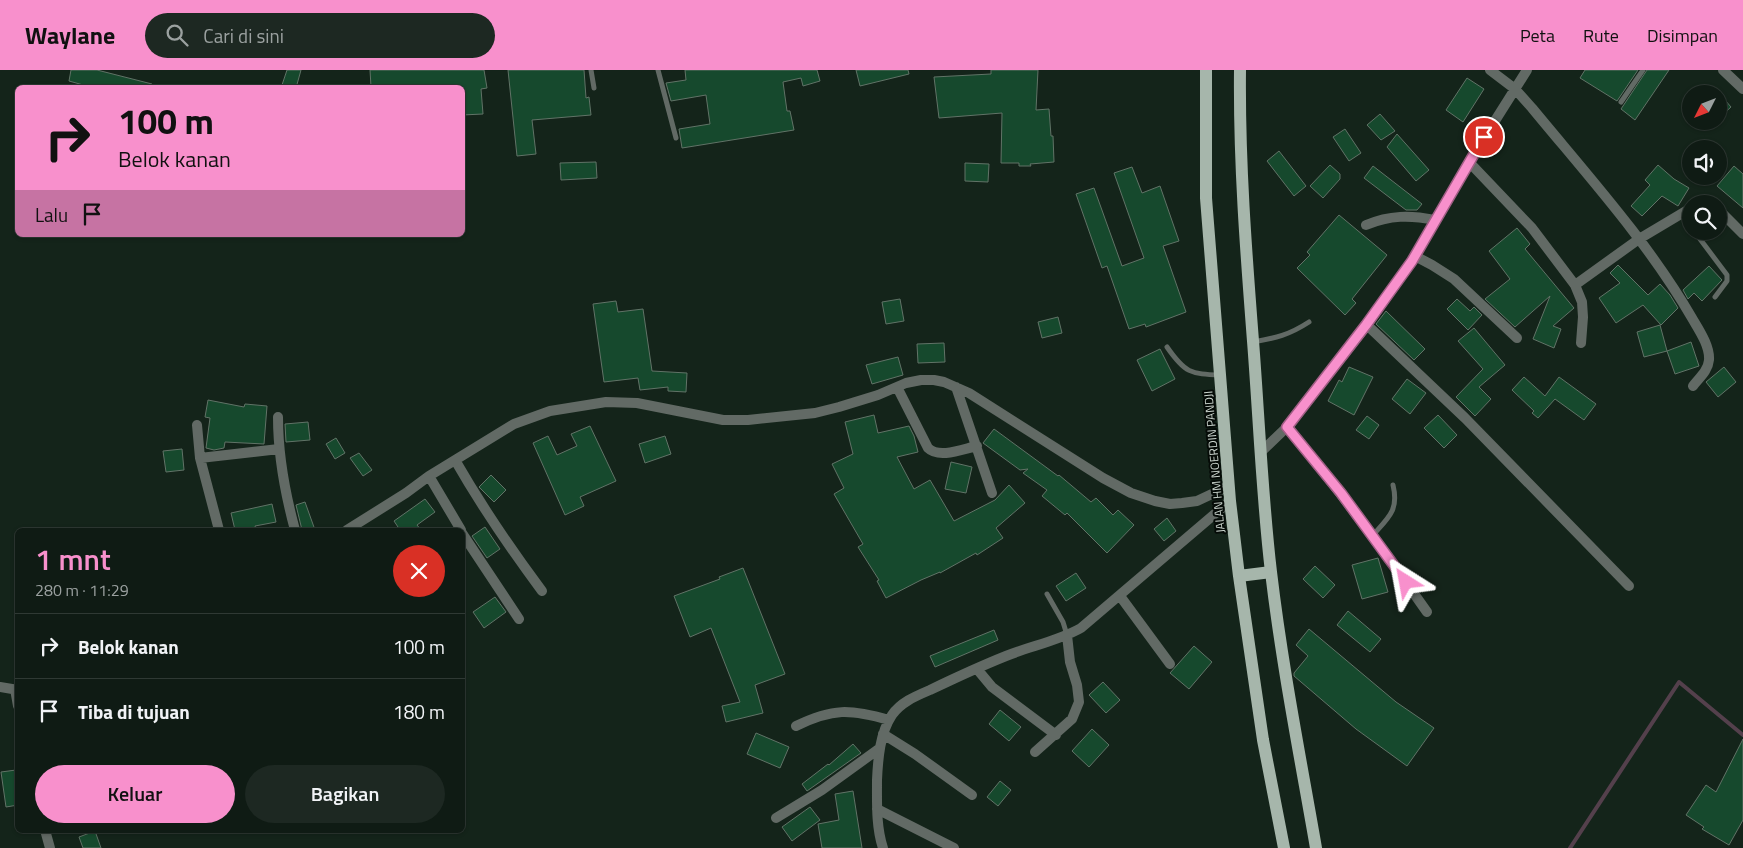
<!DOCTYPE html>
<html lang="id">
<head>
<meta charset="utf-8">
<style>
  :root { --surface:#0f1b14; --page:#1d2822; --text:#f1f3f6; --muted:#9ba1a0; --line:#2f3934; --accent:#f890cc }
  body { margin:0; font-family:"Titillium Web",sans-serif; background:var(--page); color:var(--text); height:100vh; display:flex; flex-direction:column; font-size:19px; white-space:nowrap }
  * { box-sizing:border-box; margin:0 }
  p { font-size:16px; color:var(--muted) }
  .icon { flex:none; width:28px; height:28px; fill:none; stroke:currentColor; stroke-width:2; stroke-linecap:round; stroke-linejoin:round }
  .map { position:relative; flex:1; overflow:hidden }
  .details { position:absolute; left:15px; top:458px; width:450px; height:305px; display:flex; flex-direction:column; background:var(--surface); border-radius:8px; box-shadow:0 1px 4px #0004,0 0 0 1px var(--line) }
  .details>* { flex:none }
  .hud { position:absolute; left:15px; top:15px; width:450px; height:152px; border-radius:8px; box-shadow:0 1px 4px #0004,0 0 0 1px var(--line); background:#f890cc; color:#111; overflow:hidden }
  .needle { width:32px; rotate:228deg }
  .tools { position:absolute; left:1682px; top:15px; display:grid; gap:10px }
  .tools a { display:grid; place-items:center; width:45px; height:45px; border-radius:50%; background:var(--surface); box-shadow:0 1px 4px #0004,0 0 0 1px var(--line); font-size:25px }
  .pin { position:absolute; display:grid; place-items:center; width:42px; height:42px; color:#fff; margin:-21px; border:2px solid #fff; border-radius:50%; box-shadow:0 1px 5px #0007 }
  .me { position:absolute; width:55px; margin:-28px; rotate:326deg; stroke-linejoin:round; filter:drop-shadow(0 0 4px #0008) }
  .turn { display:flex; align-items:center; gap:18px; height:105px; padding:0 20px; font-size:22px }
  .turn .icon { width:65px; height:65px; stroke-width:2.5 }
  .turn b { display:block; font-size:35px; line-height:42px }
  .then { display:flex; align-items:center; height:48px; padding:0 20px; background:#0003; gap:10px; font-size:19px }
  .round { display:grid; place-items:center; flex:none; width:52px; height:52px; border-radius:26px; background:var(--page) }
  .headline { display:flex; align-items:center; justify-content:space-between; height:85px; padding:0 20px }
  h1 { font-size:30px; font-weight:600; line-height:38px; color:var(--accent) }
  .action { display:flex; gap:10px; margin-top:auto; padding:10px 20px }
  .action a { flex:1; height:58px; border-radius:30px; background:var(--accent); color:#111; font-size:20px; font-weight:600; line-height:58px; text-align:center }
  .action a+a { background:var(--page); color:var(--text) }
  ul { padding:0; list-style:none }
  li { display:flex; align-items:center; gap:15px; height:65px; padding:0 20px; border-top:1px solid var(--line) }
  li div { flex:1 }
  li b { display:block; font-size:19px }
  li em { font-style:normal }
  header { display:flex; align-items:center; gap:30px; box-sizing:border-box; height:70px; padding:0 25px; background:var(--accent); color:#111 }
  header strong { font-size:24px }
  nav { display:flex; gap:28px; margin-inline-start:auto; font-size:18px }
  .search { width:350px; height:45px; background:var(--page); display:flex; align-items:center; gap:12px; box-sizing:border-box; padding:0 18px; border-radius:28px; color:var(--muted); font-size:19px }
  .map>svg:first-child { display:block }
</style>
</head>
<body>
<header>
<strong>Waylane</strong>
<div class="search"><svg class="icon" aria-label="search" viewBox="0 0 24 24"><circle cx="10" cy="10" r="6"/><path d="M15 15l6 6"/></svg>Cari di sini</div>
<nav><a>Peta</a><a>Rute</a><a>Disimpan</a></nav>
</header>
<div class="map">
<svg width="1743" height="778" viewBox="0 0 1743 778">
  <rect width="100%" height="100%" fill="#14241a"/>
  <g fill="none" stroke-linecap="round" stroke-linejoin="round">
    <path stroke="#54404c" stroke-width="4" d="M1570 778 1679 612 1743 665"/>
  </g>
  <path fill="#16492d" stroke="#617367" d="M71 0H97L152 14V18H94L69 11Z
    M287 0H301L296 18H281Z
    M370 0H484L487 18 481 19 483 44 462 45V18H414V15L392 17V15L371 17Z
    M508 0H584L586 28 589 27 591 45 532 50 536 84 517 86Z
    M685 0H817L820 11 803 16 801 8 783 12 787 41H790L794 60 682 78 679 59 710 54 706 25 671 31 666 13 686 10Z
    M856 0H908L909 4 860 16Z
    M991 0H1038L1036 40 1049 39 1051 66H1053L1054 92 1030 94 1031 96H1019V93H1001L1002 43 939 48 934 7 991 4Z
    M1585 0H1638L1617 31 1580 8Z
    M1647 0H1669L1635 50 1621 39Z
    M1467 8 1484 19 1463 52 1446 40Z
    M1719 23 1731 37 1719 48Z
    M1380 44 1395 61 1381 70 1367 55Z
    M1345 59 1361 83 1349 91 1333 67Z
    M1397 64 1429 100 1416 111 1387 77Z
    M1279 81 1306 116 1294 126 1267 91Z
    M596 92 597 108 561 110 560 93Z
    M965 93 989 94 988 112 965 111Z
    M1330 95 1340 104V109L1323 128 1310 116Z
    M1658 95 1674 109 1689 118 1678 136 1662 126 1642 146 1631 136 1650 115 1645 110Z
    M1373 96 1422 134 1417 140H1406L1364 108Z
    M1734 96 1743 104V138L1717 116Z
    M1132 97 1142 123 1160 116 1179 171 1163 176 1186 242 1146 257 1145 254 1129 259 1107 196 1102 198 1076 124 1094 118 1122 196 1144 188 1114 103Z
    M1339 145 1387 185 1352 229 1356 233 1345 245 1297 198 1310 185 1307 182Z
    M1517 158 1530 174 1525 179 1574 238 1553 256 1561 259 1554 278 1533 269 1550 226 1515 257 1485 229 1510 209 1489 181Z
    M1618 195 1648 225 1660 214 1670 225 1678 238 1661 255 1643 235 1616 253 1599 228 1620 213 1610 203Z
    M1709 196 1722 210 1702 231 1694 223 1688 229 1683 220Z
    M900 229 904 251 886 254 882 232Z
    M1457 229 1470 241 1474 237 1482 245 1468 260 1447 239Z
    M616 231 618 242 643 239 652 301 687 303 686 322 668 321V317L640 320 638 308 604 312 593 234Z
    M1386 241 1425 279 1414 290 1376 254Z
    M1058 247 1062 263 1042 268 1038 252Z
    M1660 255 1667 281 1644 287 1637 262Z
    M1474 258 1505 295 1479 317 1491 329 1475 346 1456 327 1483 299 1458 271Z
    M1691 272 1699 296 1675 304 1667 281Z
    M944 273 945 292 918 293 917 274Z
    M1160 279 1175 309 1152 321 1137 290Z
    M898 287 903 305 872 314 866 295Z
    M1349 297 1373 307 1354 345 1328 331 1339 310 1342 312Z
    M1724 297 1736 312 1718 327 1706 312Z
    M1524 307 1545 326 1559 307 1596 334 1584 350 1555 329 1538 348 1532 343 1534 341 1512 320Z
    M1407 309 1426 323 1410 344 1392 329Z
    M208 330 244 337 245 334 267 336 264 374 225 372 224 378 214 380 206 378 210 348 205 347Z
    M874 345 878 363 909 356 914 366 918 382 897 387 914 419 930 410 954 451 995 430 1009 415 1025 433 996 458 1003 468 977 485 976 483 940 503V502L921 510 886 528 877 511 879 510 858 477 863 474 834 424 844 418 832 394 853 384 845 352Z
    M1438 345 1457 365 1444 378 1424 358Z
    M1367 346 1379 355 1369 369 1356 360Z
    M308 352 310 370 286 372 285 354Z
    M590 356 616 411 580 427 584 436 565 445 533 373 548 366 557 385 577 376 571 364Z
    M994 359 1058 406 1059 405 1091 432 1096 428 1113 445 1118 440 1134 455 1107 483 1067 443 1065 445 1042 426 1047 420 1023 403 1028 399 1020 400 983 373Z
    M665 366 671 384 645 393 639 374Z
    M336 368 345 383 335 389 326 374Z
    M182 379 184 400 166 402 163 381Z
    M359 383 372 400 363 406 350 388Z
    M951 392 972 397 966 423 945 419Z
    M491 405 506 420 494 432 479 417Z
    M425 429 435 442 417 455 421 460H400L394 451Z
    M305 432 315 460H302L296 435Z
    M272 434 276 452 255 456 256 460H235L231 443Z
    M1167 448 1176 461 1164 471 1154 459Z
    M485 457 500 479 487 488 472 466Z
    M1378 488 1388 522 1362 529 1352 495Z
    M1315 496 1335 515 1323 528 1303 509Z
    M743 498 785 604 755 615 763 643 726 652 722 636 740 632 711 558 690 567 674 526 720 509 719 507Z
    M1076 503 1086 518 1066 531 1056 516Z
    M495 527 506 542 484 558 473 542Z
    M1348 541 1381 569 1370 582 1337 555Z
    M1309 559 1396 632 1434 658 1407 696 1356 659 1294 606V603L1308 586 1296 575Z
    M994 560 998 570 935 597 930 586Z
    M1194 576 1212 592 1189 619 1170 603Z
    M1103 612 1120 630 1106 643 1089 625Z
    M1000 640 1021 657 1009 671 989 654Z
    M1092 659 1109 675 1089 697 1072 681Z
    M756 663 789 677 780 698 747 684Z
    M1743 669V750L1729 775 1702 759 1704 757 1686 745 1706 715 1716 722Z
    M853 674 861 683 807 721 802 714 828 694 829 695Z
    M16 700 18 735 6 737 1 702Z
    M1000 711 1011 720 998 736 987 727Z
    M853 721 862 778H822L818 754 839 750 835 724Z
    M810 737 820 750 792 771 782 757Z
    M95 761 101 778H83L79 767Z"/>
  <g fill="none" stroke-linecap="round" stroke-linejoin="round">
    <path stroke="#626a65" stroke-width="5" d="M591 0 594 18
      M658 0 676 68
      M1621 32 1643 0
      M1681 144 1691 158
      M1694 161 1727 205V211L1715 227
      M1253 272C1276 268 1289 265 1309 252
      M1167 277C1185 303 1190 304 1221 305
      M1373 465C1389 447 1399 440 1393 415
      M1047 524 1063 552 1067 565"/>
    <path stroke="#626a65" stroke-width="10" d="M1490 0 1515 19 1532 38C1588 106 1648 172 1692 248 1699 260 1710 276 1709 290 1708 301 1699 308 1693 316
      M1723 0 1743 19
      M1469 92 1532 158 1575 215 1582 232 1583 247 1581 273
      M1719 140 1743 164
      M1366 155C1390 145 1410 145 1435 150
      M1415 186 1432 195 1454 209 1517 268
      M1575 215 1639 169 1691 138
      M1367 255 1465 348 1629 516
      M897 317 928 378C939 389 963 379 977 376
      M956 317 992 423
      M278 347C278 386 285 423 295 460
      M197 355 200 388 219 460
      M1287 357C1338 418 1382 478 1427 542
      M1261 382 1287 357 1367 255 1412 191 1469 92 1527 0
      M200 388 279 379
      M455 390C482 437 510 478 542 521
      M429 406 461 460
      M347 460 406 423 429 406 514 354 550 341 606 332 637 333 723 350H748L815 343 839 337 878 325 906 313 921 310H934L944 312 969 323 1103 408 1131 423 1155 431 1170 434 1182 433 1197 431 1229 416
      M462 463 519 549
      M1120 526 1170 594
      M977 599 992 617 1056 665
      M0 617 18 620
      M15 619 18 636
      M796 656C833 638 850 639 889 650
      M883 664 915 684 972 725
      M1035 682 1072 649 1079 632 1077 615 1070 592 1067 565
      M877 739 954 778
      M776 748 822 720 880 678
      M45 760 50 778
      M883 778C876 757 877 733 877 710 878 688 880 663 892 645 901 632 916 626 930 620 955 608 981 596 1006 586 1031 576 1058 571 1081 558L1230 431"/>
    <path stroke="#a6b6ab" stroke-width="12" d="M1206 0V128L1230 431 1239 506 1263 670 1284 778
      M1240 0C1239 91 1246 181 1253 271 1259 348 1262 426 1271 502 1282 595 1300 686 1316 778
      M1239 506 1271 502"/>
  </g>
  <g fill="none" stroke-linecap="round" stroke-linejoin="round">
    <g stroke="#a15e85" stroke-width="12">
      <path id="route" d="M1406 512 1341 423 1287 357 1366 255 1412 191 1484 67"/>
    </g>
    <use href="#route" stroke="#f890cc" stroke-width="9"/>
  </g>
  <g text-anchor="middle" dominant-baseline="central" stroke-width="4" stroke-linejoin="round" paint-order="stroke">
    <g font-size="12" fill="#cbd5ce" stroke="#050b07">
      <text transform="translate(1214 392) rotate(-95)">JALAN HM NOERDIN PANDJI</text>
    </g>
  </g>
</svg>
<div class="tools">
<a><svg class="needle" viewBox="-14 -14 28 28"><path d="M0-13l5 13h-10z" fill="#e53935"/><path d="M0 13l5-13h-10z" fill="#9ba1a0"/></svg></a>
<a><svg class="icon" aria-label="sound" viewBox="0 0 24 24"><path d="M4 9h4l5-4v14l-5-4H4zM17 9q2 3 0 6"/></svg></a>
<a><svg class="icon" aria-label="search" viewBox="0 0 24 24"><circle cx="10" cy="10" r="6"/><path d="M15 15l6 6"/></svg></a>
</div>
<div class="pin" style="left:1484px;top:67px;background:#d93025"><svg class="icon" aria-label="arrive" viewBox="0 0 24 24"><path d="M6 21V4h12l-3 4 3 4H6"/></svg></div>
<svg class="me" style="left:1406px;top:512px" viewBox="-20 -20 40 40"><path d="M0-17L14 15 0 8-14 15z" fill="#f890cc" stroke="#fff" stroke-width="4"/></svg>
<div class="hud">
<div class="turn"><svg class="icon" aria-label="right" viewBox="0 0 24 24"><path d="M7 20v-9h11M14 6l5 5-5 5"/></svg><div><b>100 m</b>Belok kanan</div></div>
<div class="then">Lalu<svg class="icon" aria-label="arrive" viewBox="0 0 24 24"><path d="M6 21V4h12l-3 4 3 4H6"/></svg></div>
</div>
<section class="details">
<div class="headline"><div><h1>1 mnt</h1><p>280 m · 11:29</p></div><a class="round" style="background:#d93025;color:#fff"><svg class="icon" aria-label="close" viewBox="0 0 24 24"><path d="M6 6l12 12M18 6L6 18"/></svg></a></div>
<ul>
<li><svg class="icon" aria-label="right" viewBox="0 0 24 24"><path d="M7 20v-9h11M14 6l5 5-5 5"/></svg><div><b>Belok kanan</b></div><em>100 m</em></li>
<li><svg class="icon" aria-label="arrive" viewBox="0 0 24 24"><path d="M6 21V4h12l-3 4 3 4H6"/></svg><div><b>Tiba di tujuan</b></div><em>180 m</em></li>
</ul>
<div class="action"><a>Keluar</a><a>Bagikan</a></div>
</section>
</div>
</body>
</html>
